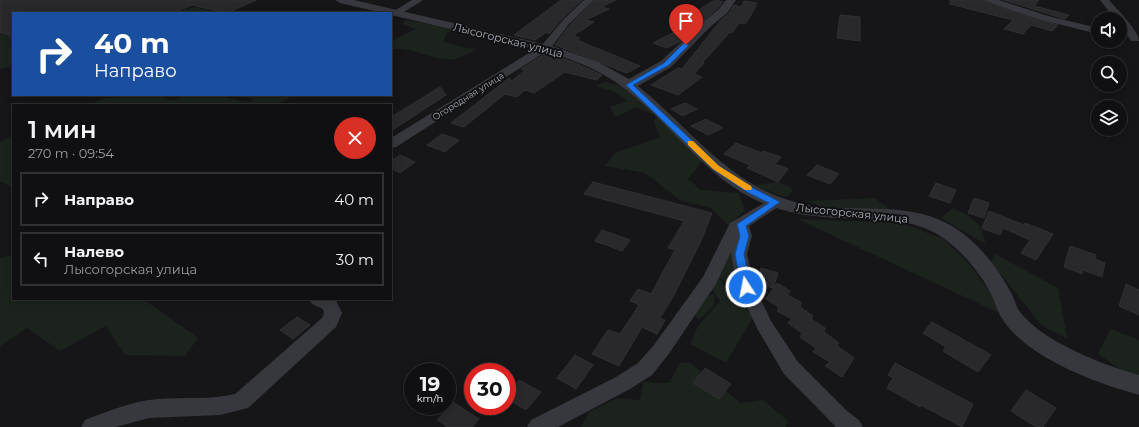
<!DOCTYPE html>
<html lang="ru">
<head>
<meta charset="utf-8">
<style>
  :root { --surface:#101012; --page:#1e1e20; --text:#f1f3f6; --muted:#9c9d9f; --line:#303032 }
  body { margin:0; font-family:Montserrat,sans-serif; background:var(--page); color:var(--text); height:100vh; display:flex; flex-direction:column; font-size:15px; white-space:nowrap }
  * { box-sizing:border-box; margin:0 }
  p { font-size:13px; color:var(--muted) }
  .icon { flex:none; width:22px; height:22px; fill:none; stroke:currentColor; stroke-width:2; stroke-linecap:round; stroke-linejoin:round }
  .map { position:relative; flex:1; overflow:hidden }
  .side { position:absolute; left:12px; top:104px; width:380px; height:196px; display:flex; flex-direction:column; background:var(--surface); border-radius:0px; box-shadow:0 2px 10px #0003,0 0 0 1px var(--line) }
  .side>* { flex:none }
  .banner { position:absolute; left:12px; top:12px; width:380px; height:84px; border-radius:0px; box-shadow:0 2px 10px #0003,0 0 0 1px var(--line); background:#1a4fa0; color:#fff; overflow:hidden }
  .controls { position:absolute; left:1091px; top:12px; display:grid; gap:8px }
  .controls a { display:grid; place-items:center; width:36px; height:36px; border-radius:50%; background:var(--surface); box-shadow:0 2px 10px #0003,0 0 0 1px var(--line); font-size:20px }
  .speed { position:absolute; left:404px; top:363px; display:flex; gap:8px; font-size:20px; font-weight:700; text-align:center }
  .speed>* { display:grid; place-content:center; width:52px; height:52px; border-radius:50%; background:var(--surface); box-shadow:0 2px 10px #0003,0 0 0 1px var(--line); line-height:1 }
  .speed small { font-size:10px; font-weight:400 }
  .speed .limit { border:6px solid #d22; background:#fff; color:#111 }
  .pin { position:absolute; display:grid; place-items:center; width:34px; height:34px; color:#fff; margin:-41px -17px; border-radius:50% 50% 50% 0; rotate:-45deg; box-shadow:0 0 4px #0007 }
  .pin .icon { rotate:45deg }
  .me { position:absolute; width:44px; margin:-22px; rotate:349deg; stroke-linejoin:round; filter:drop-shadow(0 0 3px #0008) }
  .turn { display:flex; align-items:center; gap:14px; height:84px; padding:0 16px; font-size:18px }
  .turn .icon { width:52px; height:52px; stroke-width:2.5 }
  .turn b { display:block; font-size:28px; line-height:34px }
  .round { display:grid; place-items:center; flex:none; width:42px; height:42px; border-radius:21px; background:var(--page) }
  .head { display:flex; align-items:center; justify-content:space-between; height:68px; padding:0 16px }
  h1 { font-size:24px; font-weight:600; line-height:30px }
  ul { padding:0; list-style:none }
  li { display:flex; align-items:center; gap:12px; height:54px; margin:0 8px 6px; padding:0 8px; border:2px solid var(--line); border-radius:0px }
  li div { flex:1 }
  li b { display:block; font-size:15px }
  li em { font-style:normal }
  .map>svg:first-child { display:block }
</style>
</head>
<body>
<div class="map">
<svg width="1139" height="427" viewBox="0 0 1139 427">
  <rect width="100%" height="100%" fill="#161618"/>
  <path fill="#1c231d" d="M196 7 222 13H171Z
    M405 20 457 29 536 47V50L454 30 447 33 443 42 475 50C469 53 461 58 455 59 432 62 413 45 391 50V41L416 29 403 24Z
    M0 32 13 36V41L7 43H13V67L0 69Z
    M604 82 625 86 655 112 652 114 636 107 615 117 610 107 627 101 613 91 596 86Z
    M138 95H154L172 100 191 95H210L250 102 254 99 238 95H293L277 105H89L102 99Z
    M658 117 704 159 688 179 701 190 739 193 745 211 728 225 711 208 680 200 645 173 605 166 615 153 660 137 653 120Z
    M13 135V187L0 181V142Z
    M778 182 789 186 793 191 787 197 778 195 754 185Z
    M875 198 893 212 827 208 806 201Z
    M953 208C971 217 983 222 985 244L941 218Z
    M797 219 902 223 943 239 967 261 1008 317Z
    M737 228 744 303 716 273Z
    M995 254 1058 288 1067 338 1041 325 991 262Z
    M13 255V299H143L198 338 185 356 125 355 106 326 60 351 27 328 0 346V258Z
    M716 275 753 317 726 363 690 344 698 326 720 301 710 286Z
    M714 294V305L699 320 695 314 703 298Z
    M1111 329 1139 340V375L1121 370 1098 354Z
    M689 362 741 403 763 400 788 421 786 427H581L589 412 618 398 640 400 643 382 669 383 680 363Z"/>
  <path fill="#29292c" stroke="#303034" d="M0 0H256L227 13 192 5 173 13H13V36L0 32Z
    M561 0H582L562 19 549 34 547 32 535 40 514 35Z
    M595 0H616L601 7 609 9 586 20 594 22 573 36 580 38 577 40 640 66 627 73 555 45 570 25Z
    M715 0 723 2 718 8 681 41 667 48 653 43 680 29 672 26Z
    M950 0H985L987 3 1058 25 1052 31 1031 25 1023 34 1004 29 1013 20 950 4Z
    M1004 0H1039L1034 6 1069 15 1065 19Z
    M744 1 757 3 751 15 745 24 739 23 732 33 730 32 703 62 704 63 694 74 702 77 678 95 651 85 678 68 682 69 720 21 728 14 734 5 741 7Z
    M840 15 860 17V41L837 38Z
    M546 53 573 62 602 75 597 80 565 72 534 93 525 90 517 97 505 94 464 127 451 123 509 78 512 81 525 70 521 69Z
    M440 87 446 95 391 131V117Z
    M685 103 697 109 683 116 671 109Z
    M706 119 723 128 708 135 691 126Z
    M442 134 459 140 445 152 427 145Z
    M736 143 762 153 763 151 781 157 775 164 788 169 778 182 747 168 750 165 724 154Z
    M400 155 415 162 400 173 391 168V161Z
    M817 165 839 174 830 184 807 175Z
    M593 182 712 213 701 241 675 293 660 318 665 320 657 334 642 327 619 366 592 354 608 330 620 334 639 305 630 301 638 289 651 294 675 250 668 248 684 221 584 194Z
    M936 183 956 190 950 203 929 196Z
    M974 198 989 203 984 218 968 213Z
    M989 211 1024 225 1025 223 1053 234 1036 260 1021 253 1030 240 1003 228 1000 235 982 228Z
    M602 230 630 240 622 251 595 241Z
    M1070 246 1096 255 1095 259 1105 263 1102 277 1083 270 1082 274 1064 267Z
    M761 268 778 273 773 288 756 283Z
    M777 283 790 291 787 295 801 302 800 307 813 316 811 319 825 328 824 332 839 343 837 346 854 358 842 377 825 366 830 362 813 352 816 348 800 337 802 333 788 323 792 319 777 311 779 307 766 299Z
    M1126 284 1139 290V315L1119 306Z
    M297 317 310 325 293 339 280 330Z
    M932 322 991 355 978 372 943 351 946 347 923 333Z
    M575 355 593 365 576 389 557 378Z
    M895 363 973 404 962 427 921 405 920 407 887 388 893 378 888 375Z
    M705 368 731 384 719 399 693 383Z
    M519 380 541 392 526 410 507 399V395Z
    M1026 390 1056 408 1043 427H1036L1011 411Z
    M453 402 479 419 472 427H448L437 420Z"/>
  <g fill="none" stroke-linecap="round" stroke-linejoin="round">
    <path fill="#37383d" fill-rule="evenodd" d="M412 0H423L399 15 396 16 391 13Z
      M584 0H594L569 24 550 49 396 147 391 148V138L542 45 563 20Z
      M986 0H999L1048 16 1098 28V34L1042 20 987 2Z
      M1100 0H1109C1116 8 1139 31 1139 41H1131L1120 24V19H1115Z
      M776 197 781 199 783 202 781 205 749 226 752 236 747 254 755 287 771 321 798 362 847 411 859 420 863 427H836L784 374 758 330 737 287 731 254 732 250 716 284 668 355 652 375 630 389 558 427H527L531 420 616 377 638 363 654 345 703 277 730 223 771 199Z
      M309 299 336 300 342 313 336 327 248 408 220 415 149 418 116 427H81L85 420C108 411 133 401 158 399 184 397 210 400 235 394L322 318 324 313 323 309 312 304Z"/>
    <path fill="#37383d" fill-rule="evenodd" d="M335 0H354L552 46 598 62 629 79 661 61 702 23 719 9 726 0H736L727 13 710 27 671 67 638 86C688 126 729 185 795 202 846 216 902 198 950 225 975 239 996 265 1009 289 1013 295 1015 303 1018 309 1038 340 1105 366 1139 375V395C1096 383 1029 359 1003 320 998 313 996 304 992 296 981 273 959 247 937 234 908 217 871 220 839 218 815 217 792 214 770 206 706 183 671 120 617 83 581 58 536 49 494 39 459 31 425 23 391 15V13H383L340 3Z"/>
  </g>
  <path fill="#1a73e8" stroke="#114b97" d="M684 43 689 45 669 65 633 85 719 166 753 188 780 202 746 226 749 236 744 254 751 287 750 290H742L741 287 735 254 740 236 737 224 769 203 747 192 713 169 626 85 664 63Z"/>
  <path fill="#f59e0b" d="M688 141H693L719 166 751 186 752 188 751 190H745L713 169 688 145Z"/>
  <g text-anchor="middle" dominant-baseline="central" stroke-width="4" stroke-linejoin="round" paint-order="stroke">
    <g font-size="9" fill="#a8adb8" stroke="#111113">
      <text transform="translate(468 96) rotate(-32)">Огородная улица</text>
    </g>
    <g font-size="11" fill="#a8adb8" stroke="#111113">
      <text transform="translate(508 40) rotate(14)">Лысогорская улица</text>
      <text transform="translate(852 213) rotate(6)">Лысогорская улица</text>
    </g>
  </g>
</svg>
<div class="controls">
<a><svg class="icon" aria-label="sound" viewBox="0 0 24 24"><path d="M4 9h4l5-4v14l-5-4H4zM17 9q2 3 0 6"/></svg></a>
<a><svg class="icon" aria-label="search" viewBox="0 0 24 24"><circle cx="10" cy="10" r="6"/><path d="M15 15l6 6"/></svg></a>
<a><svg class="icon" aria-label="layers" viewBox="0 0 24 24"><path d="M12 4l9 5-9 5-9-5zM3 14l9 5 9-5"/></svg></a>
</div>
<div class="speed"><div>19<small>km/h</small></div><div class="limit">30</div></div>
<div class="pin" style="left:686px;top:45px;background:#d93025"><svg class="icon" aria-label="arrive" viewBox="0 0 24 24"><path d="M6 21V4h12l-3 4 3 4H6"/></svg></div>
<svg class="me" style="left:746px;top:287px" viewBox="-20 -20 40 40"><circle r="17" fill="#1a73e8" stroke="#fff" stroke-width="3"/><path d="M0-11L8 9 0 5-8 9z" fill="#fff"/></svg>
<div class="banner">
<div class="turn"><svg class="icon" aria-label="right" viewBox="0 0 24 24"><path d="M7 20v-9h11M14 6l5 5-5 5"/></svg><div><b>40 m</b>Направо</div></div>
</div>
<section class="side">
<div class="head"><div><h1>1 мин</h1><p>270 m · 09:54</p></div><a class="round" style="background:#d93025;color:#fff"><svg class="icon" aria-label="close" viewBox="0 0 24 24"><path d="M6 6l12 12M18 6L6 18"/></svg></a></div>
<ul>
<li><svg class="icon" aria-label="right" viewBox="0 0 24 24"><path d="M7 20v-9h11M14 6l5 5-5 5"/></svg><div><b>Направо</b></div><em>40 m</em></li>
<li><svg class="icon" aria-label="left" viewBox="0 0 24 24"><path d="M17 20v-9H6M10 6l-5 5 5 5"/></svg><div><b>Налево</b><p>Лысогорская улица</p></div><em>30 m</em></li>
</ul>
</section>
</div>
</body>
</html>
